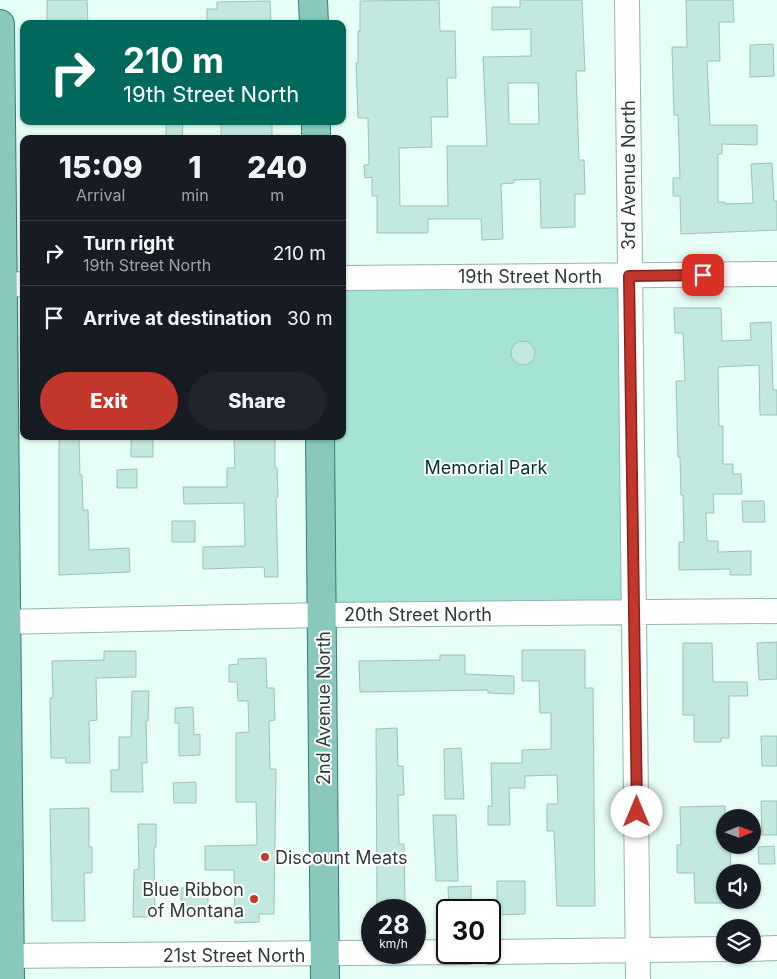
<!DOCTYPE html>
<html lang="en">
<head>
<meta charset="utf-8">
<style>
  :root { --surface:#171b24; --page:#20242c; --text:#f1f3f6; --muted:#9ea1a6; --line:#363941; --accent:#c3362b }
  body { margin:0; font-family:Inter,sans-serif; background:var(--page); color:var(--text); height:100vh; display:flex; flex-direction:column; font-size:19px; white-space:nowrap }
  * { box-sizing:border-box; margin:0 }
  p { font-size:16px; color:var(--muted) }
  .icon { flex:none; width:28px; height:28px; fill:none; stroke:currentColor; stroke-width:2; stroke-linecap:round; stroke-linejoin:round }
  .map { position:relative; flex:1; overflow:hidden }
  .side { position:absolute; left:20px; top:135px; width:326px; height:305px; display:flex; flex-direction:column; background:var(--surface); border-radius:10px; box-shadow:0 1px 4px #0004 }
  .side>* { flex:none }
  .guide { position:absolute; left:20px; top:20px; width:326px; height:105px; border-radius:10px; box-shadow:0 1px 4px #0004; background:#00695c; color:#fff; overflow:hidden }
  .needle { width:32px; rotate:89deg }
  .tools { position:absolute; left:716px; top:809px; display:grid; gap:10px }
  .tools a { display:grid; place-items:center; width:45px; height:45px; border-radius:50%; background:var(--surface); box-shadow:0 1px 4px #0004; font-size:25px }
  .speed { position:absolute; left:361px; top:899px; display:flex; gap:10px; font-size:25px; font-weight:700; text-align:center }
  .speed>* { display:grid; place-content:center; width:65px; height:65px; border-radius:50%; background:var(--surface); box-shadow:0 1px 4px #0004; line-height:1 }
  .speed small { font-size:12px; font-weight:400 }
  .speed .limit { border:2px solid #111; border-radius:8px; background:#fff; color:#111 }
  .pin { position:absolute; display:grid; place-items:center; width:42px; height:42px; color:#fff; margin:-21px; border-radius:10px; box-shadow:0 2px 8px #0006 }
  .me { position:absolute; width:55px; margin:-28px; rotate:0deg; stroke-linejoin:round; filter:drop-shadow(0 0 4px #0008) }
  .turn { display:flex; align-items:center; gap:18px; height:105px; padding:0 20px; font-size:22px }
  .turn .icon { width:65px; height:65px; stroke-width:2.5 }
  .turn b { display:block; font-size:35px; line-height:42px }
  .eta { display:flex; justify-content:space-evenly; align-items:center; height:85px; text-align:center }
  .eta b { font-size:30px; font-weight:800; line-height:35px }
  .action { display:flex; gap:10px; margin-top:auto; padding:10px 20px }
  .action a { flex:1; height:58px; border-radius:30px; background:var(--accent); color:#fff; font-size:20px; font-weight:800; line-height:58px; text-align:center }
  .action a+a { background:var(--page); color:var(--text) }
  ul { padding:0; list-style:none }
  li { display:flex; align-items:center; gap:15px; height:65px; padding:0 20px; border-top:1px solid var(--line) }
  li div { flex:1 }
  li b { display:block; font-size:19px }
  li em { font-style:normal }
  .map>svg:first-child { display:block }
</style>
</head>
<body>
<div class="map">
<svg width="777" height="979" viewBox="0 0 777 979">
  <rect width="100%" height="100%" fill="#e7fef8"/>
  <path fill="#a5e3d5" d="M629 276 635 613 323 615 320 436H342L343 278Z"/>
  <path fill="#c2e8df" stroke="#9cc1b8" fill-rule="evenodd" d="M47 0H87L88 24H47Z
    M439 0 440 31H455L456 78H447L448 117H431L432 147 399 148 400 206H448L447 146H487L483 57 531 56V29L492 30V7H520V0H582L585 71H576L579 160H584L585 194H575V227L541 228 540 179 514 180V183L501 184 503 239 482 240 481 219H428V233H377V196H372V177L365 178 364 165H369L368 118H358L356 63H358V31H360V1ZM508 83H538L539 124H509Z
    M686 0H733L734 22H719L720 61H707L710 125H757V145L722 144V154H718V202H725V204L753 203 751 164 772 163 774 201H777V230L681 234 680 196H673V178H680L678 115H674L672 47H687Z
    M270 1 271 24H207V9H217V2Z
    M773 44 774 76 750 77V45Z
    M166 121H183L182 139H166Z
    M221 121H272V139H221Z
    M674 308H721L722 341 751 340 750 323 771 322 773 390H777V415H760L759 365 718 367 719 426H723V464H733V474H741L742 494H713L714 513H706L707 541H718V552L751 551V575H730V569L679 570V542H684L683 495H681L680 457H678L676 381H685L683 333H675Z
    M511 353a12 12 0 1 1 24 0a12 12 0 1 1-24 0Z
    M59 436H79L80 475H82L83 510H88L89 550 129 548 130 572 59 575Z
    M234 436H275V468H277L278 497H276L278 577H265L264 567 203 569V547L245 546 244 503 184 504 183 487H227V468H235Z
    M153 437V457H131V438Z
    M137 469V488H117V470Z
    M742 501H764L765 522H743Z
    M172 521H195V542H172Z
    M777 642V679L759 680 757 643Z
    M683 643H712L713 682H747L748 696H729V738H721V742H694V715H683Z
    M522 650H585V688H593L595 906H557L554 831H547V804H558L557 775 525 776V788H509L510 825H488V806H492L491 763H522V750L551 749V713H540L539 681H522Z
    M104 651H136V677L96 678 97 720 89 721 90 763H66V758H51L50 698H53L52 661 104 660Z
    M440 655H465V674L514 676V694L488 693V690L360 692 359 661 440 660Z
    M266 658 267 688H274L275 720 269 721 270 769H276L274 914H259V922L235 923 234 870H205V846L257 845 256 802H236V733L249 732 248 701H238L237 682H229V665L238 664V659Z
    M132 691H149L148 721H146L147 763H142L143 792H111V770H119V737H131Z
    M193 707 194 735 200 734V755L179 756V723H175V708Z
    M397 728 398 766H403L404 795H398L399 844H404L405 903H403V910H377L376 729Z
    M761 736H777V766H762Z
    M461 748 464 799H445L444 749Z
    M196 782V803H174L173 783Z
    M761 801H777V835H762Z
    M725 806V845H730L731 872H725V903H695L694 873H677V845H681L680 807Z
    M89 808V847H92V873H84L85 921H52L50 809Z
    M433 815H456L458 881H436Z
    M138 824H156V847H154L155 917H133L134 870 139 869Z
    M774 846 775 864H759L758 847Z
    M497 881H525V914L497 915Z
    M471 886V909L449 910 448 887Z
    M208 887V914H181V888Z"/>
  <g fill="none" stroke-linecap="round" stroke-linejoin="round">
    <g stroke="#92b7ae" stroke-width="26">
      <path id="minor" d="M627 0 638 979
        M342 278 777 274
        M0 285 24 284
        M0 622 323 615 777 611
        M752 949 777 948
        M490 952 725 949
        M0 956 468 952"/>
    </g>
    <g stroke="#347f72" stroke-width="30">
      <path id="major" d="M313 0 314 24
        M0 24 10 979
        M316 121V139
        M320 436 325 979"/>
    </g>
    <use href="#minor" stroke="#fff" stroke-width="24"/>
    <use href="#major" stroke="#88c8bd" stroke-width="28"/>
  </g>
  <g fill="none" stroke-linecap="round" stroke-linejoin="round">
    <g stroke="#7f231c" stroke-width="12">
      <path id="route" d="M637 812 629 276 703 275"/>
    </g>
    <use href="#route" stroke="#c3362b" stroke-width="9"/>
  </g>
  <g fill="#c3362b" stroke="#fff" stroke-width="2">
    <circle cx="265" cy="857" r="5"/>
    <circle cx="254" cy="899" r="5"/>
  </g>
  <g text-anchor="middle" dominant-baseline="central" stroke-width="4" stroke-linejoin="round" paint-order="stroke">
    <g font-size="18" fill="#2c3b38" stroke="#fff">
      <text transform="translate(628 175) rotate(-90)">3rd Avenue North</text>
      <text x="530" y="276">19th Street North</text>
      <text x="418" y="614">20th Street North</text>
      <text transform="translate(323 708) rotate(-90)">2nd Avenue North</text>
      <text x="234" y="955">21st Street North</text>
    </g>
    <g font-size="18" fill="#00342c" stroke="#fff">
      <text x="486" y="467">Memorial Park</text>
    </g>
    <g font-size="18" fill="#2c3b38" stroke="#fff" text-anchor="start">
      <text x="275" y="857">Discount Meats</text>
      <text x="244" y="889" text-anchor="end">Blue Ribbon<tspan x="244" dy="21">of Montana</tspan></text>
    </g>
  </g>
</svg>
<div class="tools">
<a><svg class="needle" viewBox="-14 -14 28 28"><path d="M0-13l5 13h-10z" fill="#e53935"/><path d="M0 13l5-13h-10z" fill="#9ea1a6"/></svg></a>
<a><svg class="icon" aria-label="sound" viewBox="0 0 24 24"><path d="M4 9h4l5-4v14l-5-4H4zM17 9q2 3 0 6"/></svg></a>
<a><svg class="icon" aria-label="layers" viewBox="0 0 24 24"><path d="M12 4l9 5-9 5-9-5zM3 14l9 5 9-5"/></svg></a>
</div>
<div class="speed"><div>28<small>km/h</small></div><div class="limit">30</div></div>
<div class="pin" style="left:703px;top:275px;background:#d93025"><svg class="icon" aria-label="arrive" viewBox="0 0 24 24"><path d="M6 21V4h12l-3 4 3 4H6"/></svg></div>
<svg class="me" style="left:637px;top:812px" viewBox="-20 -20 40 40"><circle r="19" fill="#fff"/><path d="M0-13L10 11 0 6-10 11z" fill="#c3362b"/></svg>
<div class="guide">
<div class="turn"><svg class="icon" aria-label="right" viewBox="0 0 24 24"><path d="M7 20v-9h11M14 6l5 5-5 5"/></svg><div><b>210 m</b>19th Street North</div></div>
</div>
<section class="side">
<div class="eta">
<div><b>15:09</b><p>Arrival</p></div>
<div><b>1</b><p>min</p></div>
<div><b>240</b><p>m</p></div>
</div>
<ul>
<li><svg class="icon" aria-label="right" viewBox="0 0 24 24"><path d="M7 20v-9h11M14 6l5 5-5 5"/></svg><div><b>Turn right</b><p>19th Street North</p></div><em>210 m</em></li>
<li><svg class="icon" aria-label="arrive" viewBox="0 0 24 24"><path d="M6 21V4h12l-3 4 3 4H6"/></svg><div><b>Arrive at destination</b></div><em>30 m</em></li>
</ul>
<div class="action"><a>Exit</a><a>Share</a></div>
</section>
</div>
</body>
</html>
